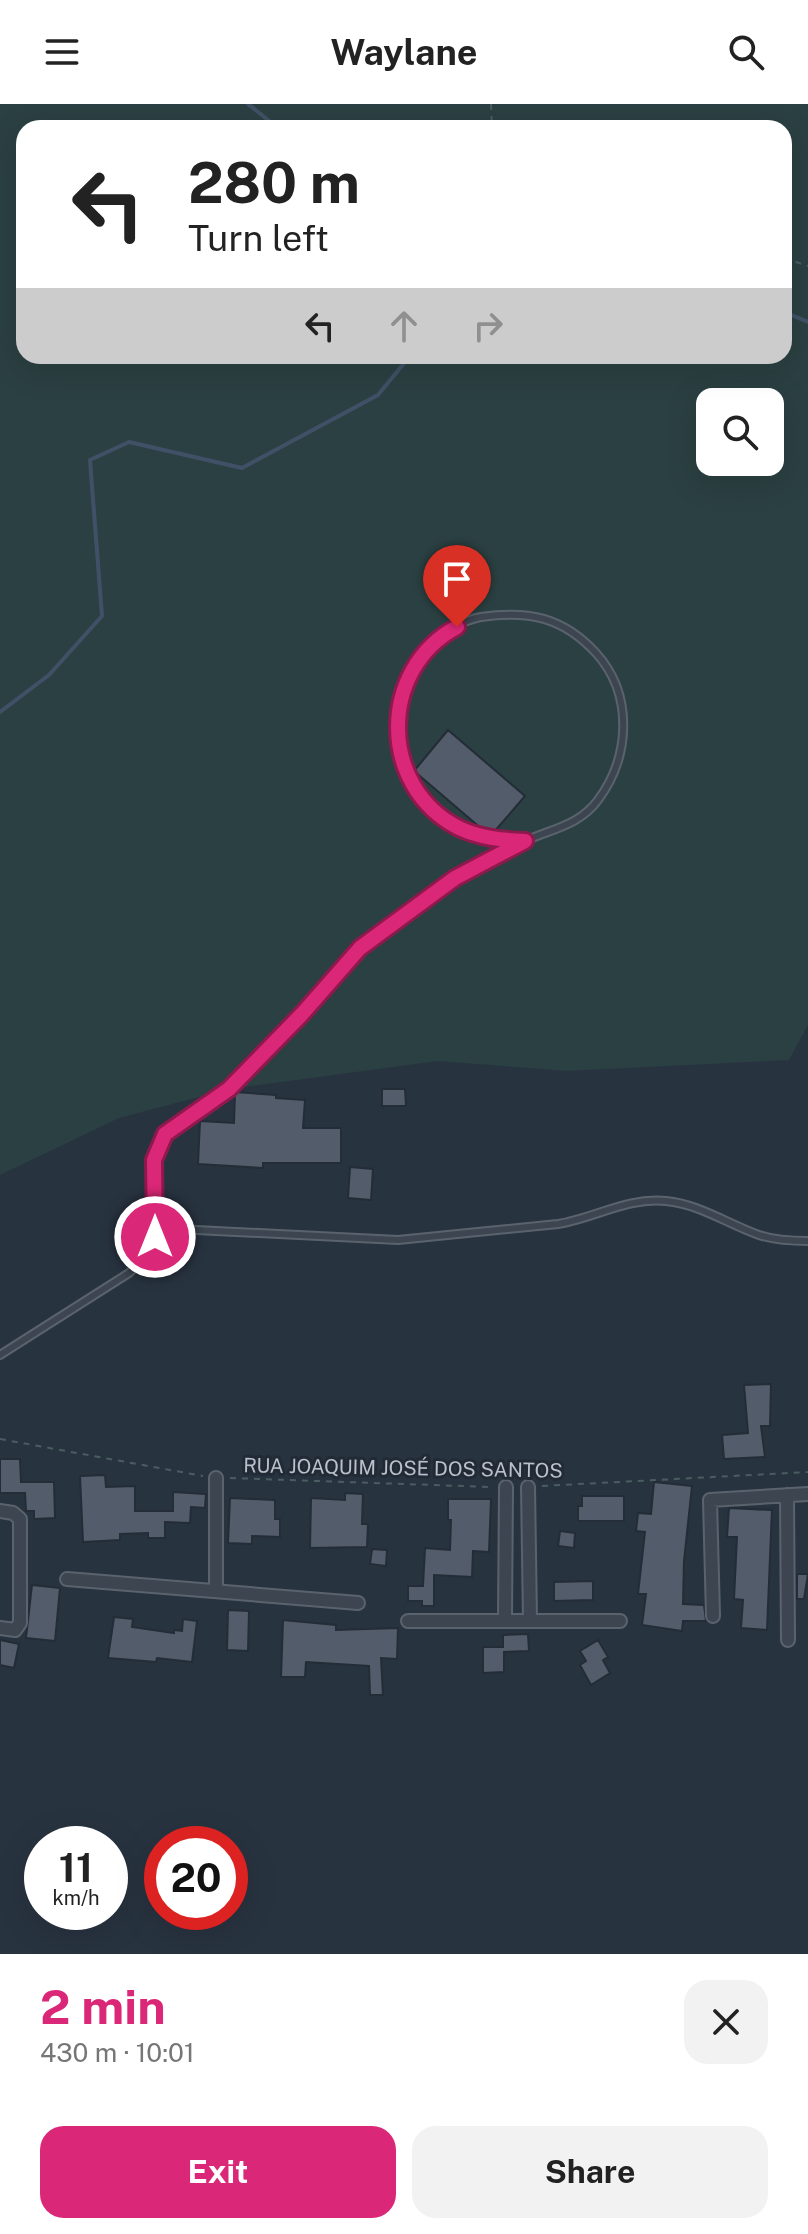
<!DOCTYPE html>
<html lang="en">
<head>
<meta charset="utf-8">
<style>
  :root { --surface:#fff; --page:#f2f2f2; --text:#222; --muted:#767676; --accent:#db2777 }
  body { margin:0; font-family:"Public Sans",sans-serif; background:var(--page); color:var(--text); height:100vh; display:flex; flex-direction:column; font-size:30px; white-space:nowrap }
  * { box-sizing:border-box; margin:0 }
  p { font-size:26px; color:var(--muted) }
  .icon { flex:none; width:44px; height:44px; fill:none; stroke:currentColor; stroke-width:2; stroke-linecap:round; stroke-linejoin:round }
  .map { position:relative; height:1850px; overflow:hidden }
  .drawer { display:flex; flex-direction:column; background:var(--surface); flex:1 }
  .drawer>* { flex:none }
  .guide { position:absolute; left:16px; top:16px; width:776px; height:244px; border-radius:24px; box-shadow:0 8px 32px #0002; background:#fff; color:var(--text); overflow:hidden }
  .controls { position:absolute; left:696px; top:284px; display:grid; gap:16px }
  .controls a { display:grid; place-items:center; width:88px; height:88px; border-radius:16px; background:var(--surface); box-shadow:0 8px 32px #0002; font-size:40px }
  .speed { position:absolute; left:24px; top:1722px; display:flex; gap:16px; font-size:40px; font-weight:700; text-align:center }
  .speed>* { display:grid; place-content:center; width:104px; height:104px; border-radius:50%; background:var(--surface); box-shadow:0 8px 32px #0002; line-height:1 }
  .speed small { font-size:20px; font-weight:400 }
  .speed .limit { border:12px solid #d22; background:#fff; color:#111 }
  .pin { position:absolute; display:grid; place-items:center; width:68px; height:68px; color:#fff; margin:-82px -34px; border-radius:50% 50% 50% 0; rotate:-45deg; box-shadow:0 0 8px #0007 }
  .pin .icon { rotate:45deg }
  .me { position:absolute; width:88px; margin:-44px; rotate:0deg; stroke-linejoin:round; filter:drop-shadow(0 0 6px #0008) }
  .turn { display:flex; align-items:center; gap:28px; height:168px; padding:0 40px; font-size:36px }
  .turn .icon { width:104px; height:104px; stroke-width:2.5 }
  .turn b { display:block; font-size:56px; line-height:68px }
  .lanes { display:flex; align-items:center; height:76px; padding:0 40px; background:#0003; justify-content:center; gap:40px; direction:ltr }
  .lanes .off { opacity:.35 }
  .round { display:grid; place-items:center; flex:none; width:84px; height:84px; border-radius:24px; background:var(--page) }
  .head { display:flex; align-items:center; justify-content:space-between; height:136px; padding:0 40px }
  h1 { font-size:48px; font-weight:700; line-height:60px; color:var(--accent) }
  .cta { display:flex; gap:16px; margin-top:auto; padding:16px 40px }
  .cta a { flex:1; height:92px; border-radius:24px; background:var(--accent); color:#fff; font-size:32px; font-weight:700; line-height:92px; text-align:center }
  .cta a+a { background:var(--page); color:var(--text) }
  header { display:flex; justify-content:space-between; align-items:center; height:104px; padding:0 40px; background:var(--surface); font-size:36px; font-weight:700 }
  .map>svg:first-child { display:block }
</style>
</head>
<body>
<header><svg class="icon" aria-label="menu" viewBox="0 0 24 24"><path d="M4 6h16M4 12h16M4 18h16"/></svg>Waylane<svg class="icon" aria-label="search" viewBox="0 0 24 24"><circle cx="10" cy="10" r="6"/><path d="M15 15l6 6"/></svg></header>
<div class="map">
<svg width="808" height="1850" viewBox="0 0 808 1850">
  <rect width="100%" height="100%" fill="#283340"/>
  <path fill="#2b4042" fill-rule="evenodd" d="M0 0H808V921L789 956 567 967 437 957 229 985 119 1014 0 1071ZM24 24H784V252H24ZM710 298H770V358H710Z"/>
  <g fill="none" stroke-linecap="round" stroke-linejoin="round">
    <path stroke="#405167" stroke-width="4" d="M248 0 278 24
      M784 208 808 218
      M0 608 49 571 102 512 90 356 129 338 242 364 378 291 410 252"/>
  </g>
  <path fill="#525c6a" stroke="#232c37" stroke-width="2" d="M448 626 525 692 494 728 483 726 414 667Z
    M382 985H405L406 1002H382Z
    M235 988 276 991V994L305 996 303 1024H341V1059H263V1064L198 1060 200 1017 234 1019Z
    M350 1063 373 1065 371 1096 348 1094Z
    M771 1280 770 1322H761L765 1353 724 1355 722 1331 748 1329 744 1281Z
    M0 1355H20L21 1378H54L55 1414 34 1415V1407H26L25 1389H0Z
    M105 1371 106 1383 135 1382V1407H173V1388L206 1390 205 1404 191 1403 190 1419 165 1418V1434H148V1429L120 1430V1436L83 1438 80 1372Z
    M654 1378 692 1382 684 1457 683 1500 704 1501 706 1517H683L682 1527 642 1521 646 1490H638L645 1428 636 1427 638 1409 651 1410Z
    M345 1389 363 1390 362 1420H368L367 1443 310 1444 311 1394 345 1396Z
    M582 1392H624V1417H578V1402H582Z
    M230 1394 275 1396V1415H280V1433L252 1432V1440L228 1439Z
    M448 1395H491L489 1448 473 1447 472 1473 434 1471V1502H422V1497H408V1482H423L425 1444 450 1446 451 1416H448Z
    M729 1404 772 1406 767 1526 741 1524 743 1496 734 1495 737 1433H727Z
    M560 1427 575 1429 574 1444 558 1442Z
    M372 1445 387 1446 386 1462 370 1460Z
    M797 1470H808L804 1495H797Z
    M593 1477V1496L554 1497V1478Z
    M32 1481 60 1484 55 1537 26 1534Z
    M228 1506 249 1507 248 1547 227 1546Z
    M114 1513 133 1515 132 1523 174 1529V1526L182 1527 183 1515 197 1517 192 1558 157 1554 156 1558 108 1554Z
    M283 1516 336 1521V1526L398 1524 397 1555 381 1554 383 1591H370L369 1562 306 1558 305 1573H281Z
    M528 1530 529 1547 504 1548V1568L483 1569V1543H503V1531Z
    M0 1536 19 1540 14 1564 0 1561Z
    M598 1536 608 1553 603 1556 610 1569 591 1581 580 1561 586 1557 580 1547Z"/>
  <g fill="none" stroke-linecap="round" stroke-linejoin="round">
    <g stroke="#5a636d" stroke-width="10">
      <path id="lane" d="M156 1124 398 1136 558 1120C595 1114 627 1093 666 1097 699 1100 728 1120 759 1131 774 1136 792 1137 808 1137
        M0 1251 129 1169C185 1121 131 1065 168 1028 186 1009 214 999 233 981 257 958 281 934 303 909 322 887 339 863 361 844 389 819 421 796 452 775 473 761 500 748 523 738 550 725 579 722 598 696 630 653 634 591 596 549 563 513 528 506 481 513 463 516 443 529 430 543 417 557 405 574 400 594 387 643 414 702 460 724 481 734 502 736 525 737"/>
    </g>
    <g stroke="#5a636d" stroke-width="16">
      <path id="street" d="M216 1374V1486
        M528 1383 530 1516
        M787 1391 788 1536
        M0 1407 13 1409 20 1415V1519L15 1526 0 1524
        M67 1475 358 1499
        M713 1512 710 1396 808 1390
        M505 1516 506 1383
        M408 1517H620"/>
    </g>
    <path stroke="#4a5d60" stroke-width="2" stroke-dasharray="6 6" stroke-linecap="butt" d="M491 0 492 24
      M784 154 808 162
      M0 1335 203 1372
      M230 1374 491 1383
      M542 1382 808 1368"/>
    <use href="#lane" stroke="#3c4550" stroke-width="6"/>
    <use href="#street" stroke="#3c4550" stroke-width="12"/>
  </g>
  <g fill="none" stroke-linecap="round" stroke-linejoin="round">
    <g stroke="#8e194d" stroke-width="20">
      <path id="route" d="M155 1133 154 1056 165 1030 229 985 302 910 360 844 455 774 525 737C502 736 480 734 459 724 378 683 378 565 457 523"/>
    </g>
    <use href="#route" stroke="#db2777" stroke-width="14"/>
  </g>
  <g text-anchor="middle" dominant-baseline="central" stroke-width="6" stroke-linejoin="round" paint-order="stroke">
    <g font-size="20" fill="#b9c0ca" stroke="#212a35">
      <text transform="translate(403 1364) rotate(1)">RUA JOAQUIM JOSÉ DOS SANTOS</text>
    </g>
  </g>
</svg>
<div class="controls">
<a><svg class="icon" aria-label="search" viewBox="0 0 24 24"><circle cx="10" cy="10" r="6"/><path d="M15 15l6 6"/></svg></a>
</div>
<div class="speed"><div>11<small>km/h</small></div><div class="limit">20</div></div>
<div class="pin" style="left:457px;top:523px;background:#d93025"><svg class="icon" aria-label="arrive" viewBox="0 0 24 24"><path d="M6 21V4h12l-3 4 3 4H6"/></svg></div>
<svg class="me" style="left:155px;top:1133px" viewBox="-20 -20 40 40"><circle r="17" fill="#db2777" stroke="#fff" stroke-width="3"/><path d="M0-11L8 9 0 5-8 9z" fill="#fff"/></svg>
<div class="guide">
<div class="turn"><svg class="icon" aria-label="left" viewBox="0 0 24 24"><path d="M17 20v-9H6M10 6l-5 5 5 5"/></svg><div><b>280 m</b>Turn left</div></div>
<div class="lanes"><svg class="icon" aria-label="left" viewBox="0 0 24 24"><path d="M17 20v-9H6M10 6l-5 5 5 5"/></svg><svg class="icon off" aria-label="ahead" viewBox="0 0 24 24"><path d="M12 20V5M6 11l6-6 6 6"/></svg><svg class="icon off" aria-label="right" viewBox="0 0 24 24"><path d="M7 20v-9h11M14 6l5 5-5 5"/></svg></div>
</div>
</div>
<section class="drawer">
<div class="head"><div><h1>2 min</h1><p>430 m · 10:01</p></div><a class="round"><svg class="icon" aria-label="close" viewBox="0 0 24 24"><path d="M6 6l12 12M18 6L6 18"/></svg></a></div>
<div class="cta"><a>Exit</a><a>Share</a></div>
</section>
</body>
</html>
